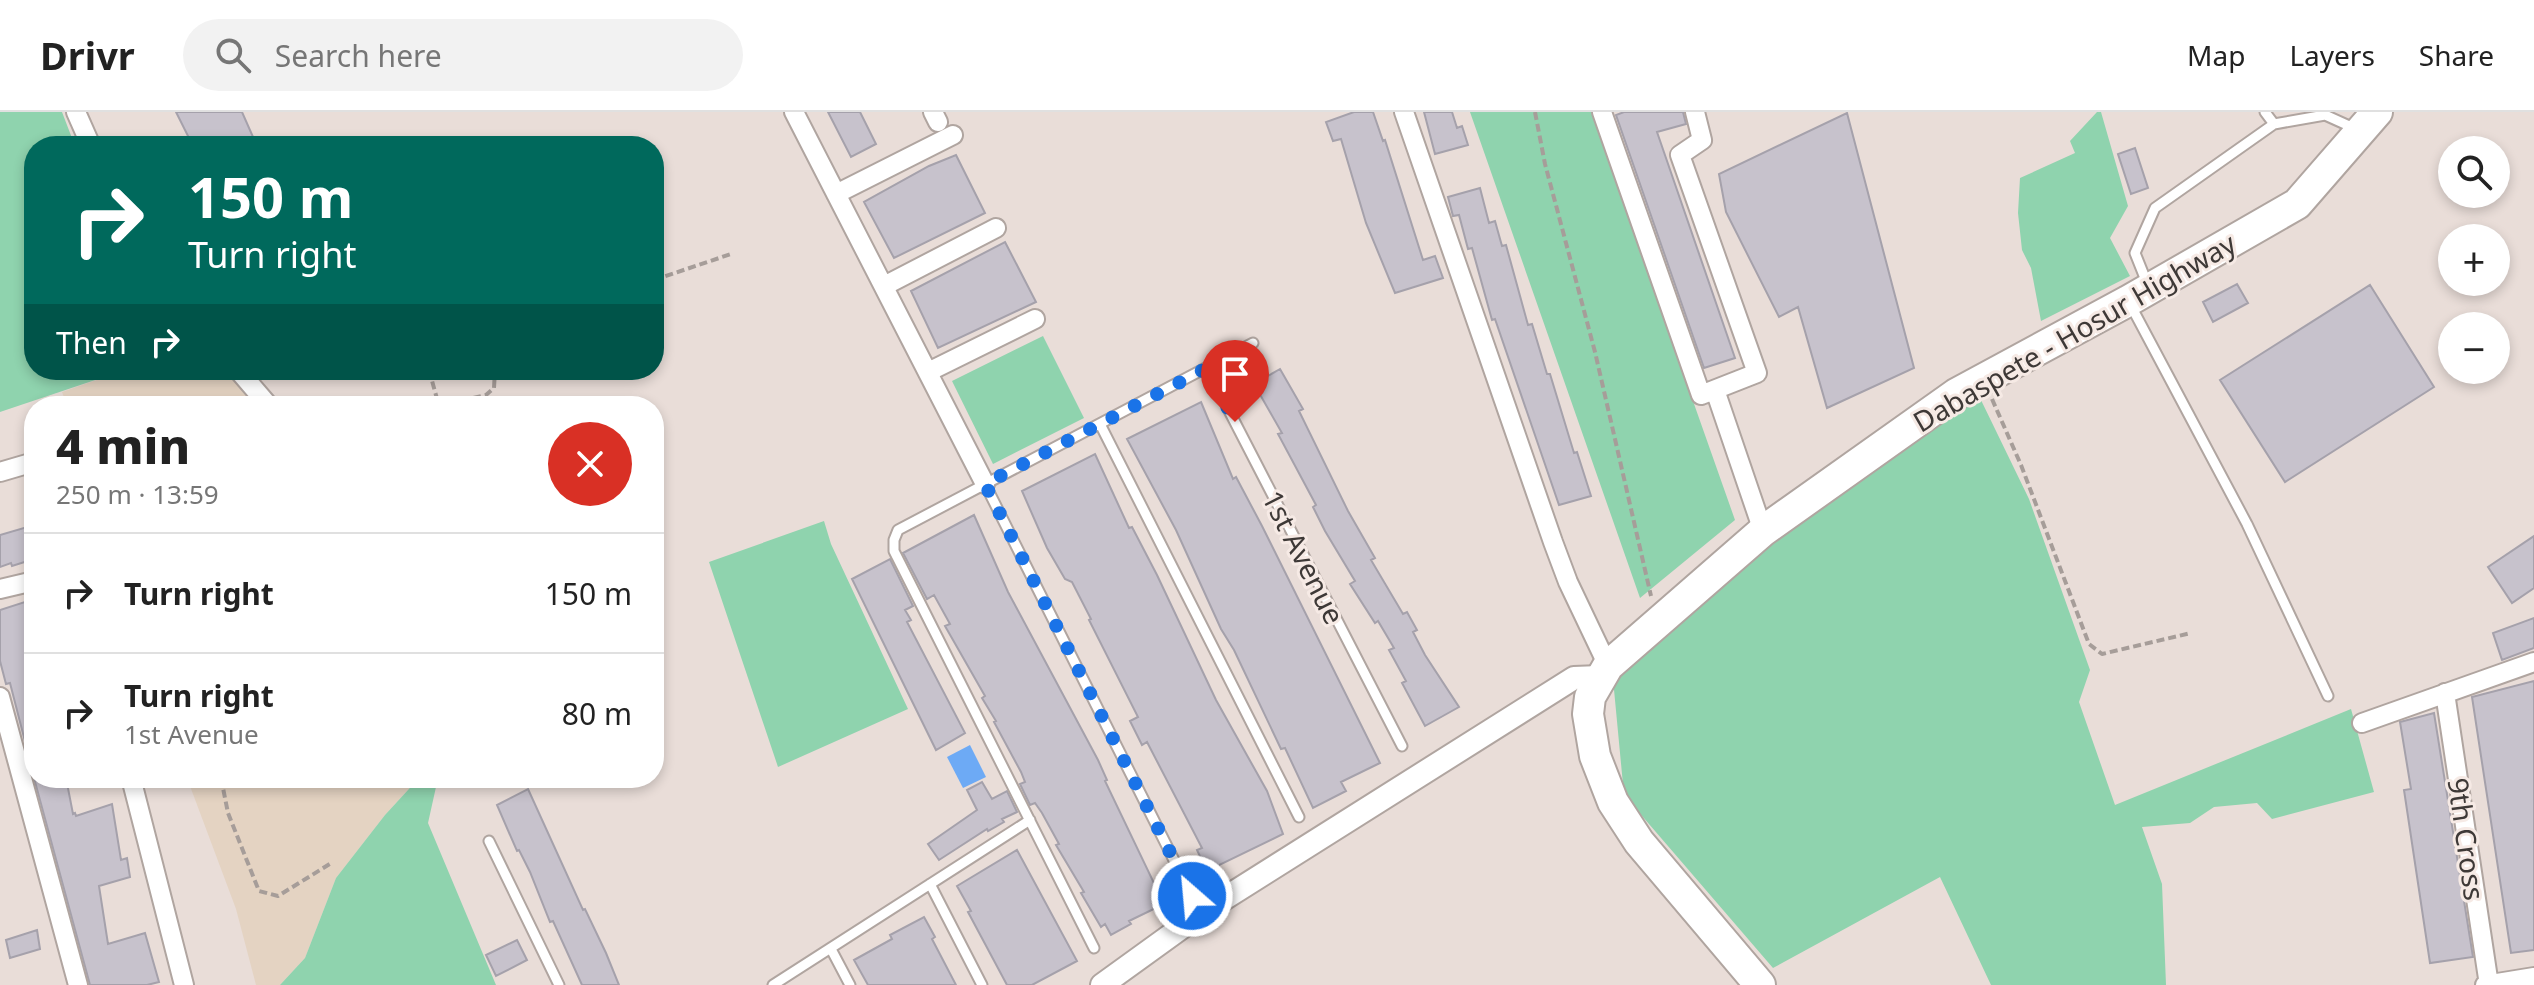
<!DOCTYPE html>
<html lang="en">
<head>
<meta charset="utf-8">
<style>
  :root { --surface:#fff; --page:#f2f2f2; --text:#222; --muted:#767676; --line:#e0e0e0 }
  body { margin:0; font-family:"Noto Sans",sans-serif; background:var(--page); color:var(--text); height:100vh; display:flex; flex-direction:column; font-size:30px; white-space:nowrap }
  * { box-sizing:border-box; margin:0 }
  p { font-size:26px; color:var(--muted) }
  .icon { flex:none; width:44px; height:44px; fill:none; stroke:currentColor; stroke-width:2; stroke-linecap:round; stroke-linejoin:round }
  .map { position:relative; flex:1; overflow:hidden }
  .sheet { position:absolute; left:24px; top:284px; width:640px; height:392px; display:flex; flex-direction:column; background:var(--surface); border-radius:32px; box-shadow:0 4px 12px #0003 }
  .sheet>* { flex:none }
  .hud { position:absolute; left:24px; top:24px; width:640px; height:244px; border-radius:32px; box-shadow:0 4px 12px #0003; background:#00695c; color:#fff; overflow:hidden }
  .buttons { position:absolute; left:2438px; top:24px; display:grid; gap:16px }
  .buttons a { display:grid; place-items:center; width:72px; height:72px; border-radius:50%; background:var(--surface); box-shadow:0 4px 12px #0003; font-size:40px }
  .pin { position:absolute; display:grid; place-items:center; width:68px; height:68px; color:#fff; margin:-82px -34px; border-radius:50% 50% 50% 0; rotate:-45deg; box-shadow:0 0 8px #0007 }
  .pin .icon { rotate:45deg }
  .me { position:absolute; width:88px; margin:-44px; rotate:333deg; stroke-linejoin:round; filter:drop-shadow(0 0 6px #0008) }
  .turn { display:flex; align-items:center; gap:28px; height:168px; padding:0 32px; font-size:36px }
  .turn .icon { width:104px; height:104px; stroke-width:2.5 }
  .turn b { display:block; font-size:56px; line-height:68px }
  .then { display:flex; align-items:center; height:76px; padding:0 32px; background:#0003; gap:16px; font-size:30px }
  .round { display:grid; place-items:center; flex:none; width:84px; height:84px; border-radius:42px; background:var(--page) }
  .headline { display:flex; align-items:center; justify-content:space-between; height:136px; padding:0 32px }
  h1 { font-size:48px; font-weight:800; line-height:60px }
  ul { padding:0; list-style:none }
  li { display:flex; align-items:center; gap:24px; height:120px; padding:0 32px; border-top:2px solid var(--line) }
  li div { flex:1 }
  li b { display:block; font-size:30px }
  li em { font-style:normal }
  header { display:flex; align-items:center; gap:48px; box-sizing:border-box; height:112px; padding:0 40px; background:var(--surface); border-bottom:2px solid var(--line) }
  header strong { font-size:38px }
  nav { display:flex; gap:44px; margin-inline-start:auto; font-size:28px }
  .search { width:560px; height:72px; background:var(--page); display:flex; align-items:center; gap:20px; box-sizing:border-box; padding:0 28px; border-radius:44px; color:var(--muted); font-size:30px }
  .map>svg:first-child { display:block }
</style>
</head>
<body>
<header>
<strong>Drivr</strong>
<div class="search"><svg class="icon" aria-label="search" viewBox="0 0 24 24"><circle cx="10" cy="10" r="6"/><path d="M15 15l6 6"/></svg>Search here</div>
<nav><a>Map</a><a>Layers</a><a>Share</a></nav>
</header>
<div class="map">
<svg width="2534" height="873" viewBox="0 0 2534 873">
  <rect width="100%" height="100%" fill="#e9ddd8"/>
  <path fill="#e4d3c2" d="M125 258H230L261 294H67L62 280Z
    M187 666H419L385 703 336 766 305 846 280 873H256L236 797Z"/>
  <path fill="#8fd3ae" d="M0 0H62L75 34H34V258H125L0 300Z
    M1470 0H1591L1735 408 1640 486Z
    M2097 0H2101L2128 94 2110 126 2130 164 2041 209 2031 156 2022 138 2018 101 2020 66 2075 41 2070 29Z
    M1043 224 1084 306 993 352 952 269Z
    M1980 286 2029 387 2090 558 2079 590 2115 693 2351 597 2374 680 2272 707 2257 691 2214 695 2190 711 2142 715 2162 772 2166 873H1991L1940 765 1773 856 1624 683 1613 567 1791 414Z
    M824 409 831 432 908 597 778 655 709 450Z
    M419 666H438L428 711 496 873H280L305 846 336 766 385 703Z"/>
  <path fill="#6daaf5" d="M970 633 986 665 963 676 947 645Z"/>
  <path fill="#c7c2cc" stroke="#a5a1ab" stroke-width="2" d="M176 0H242L257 34H193Z
    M828 0H860L876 32 851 45Z
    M1354 0H1373L1383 29 1385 28 1423 148 1435 144 1443 166 1395 181 1366 111 1341 27 1333 29 1326 10Z
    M1424 0H1452L1457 16 1462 14 1468 33 1435 42Z
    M1624 0H1683L1686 12 1657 20 1735 246 1704 256 1616 3Z
    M1847 1 1914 256 1827 296 1798 195 1779 205 1726 100 1719 62Z
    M2135 36 2148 76 2131 82 2118 42Z
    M956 43 985 101 894 146 864 90 929 54Z
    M1480 76 1489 111 1495 109 1502 134 1506 133 1528 213 1532 212 1547 262H1550L1574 341 1577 340 1591 384 1559 393 1495 207 1492 208 1472 136 1468 137 1459 103 1453 104 1448 85Z
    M1005 130 1036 190 938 236 911 179Z
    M2237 172 2248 191 2213 210 2203 190Z
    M2370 173 2434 275 2285 370 2220 268Z
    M1280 257 1303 297 1299 299 1348 399 1375 446 1371 448 1403 502 1407 500 1417 518 1413 520 1425 543 1459 595 1425 614 1402 571 1406 569 1389 538 1394 536 1378 509 1375 511 1350 472 1355 469 1325 419 1313 395 1316 393 1278 322 1282 321 1254 272Z
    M1201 290 1233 367 1236 365 1262 414 1380 651 1341 670 1346 679 1313 696 1285 636 1281 637 1234 538 1221 517 1176 418 1127 327Z
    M1095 342 1129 416 1132 415 1157 463 1216 588 1267 679 1283 722 1207 759 1197 738 1202 736 1147 630 1142 633 1130 609 1138 605 1089 508 1091 507 1072 470 1065 467 1047 436 1022 379Z
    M974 403 1008 480 1098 648 1107 668 1105 669 1164 792 1129 809 1131 812 1111 823 1105 812 1101 815 1081 781 1084 780 1056 733 1059 732 1042 701 1035 691 1030 693 1020 672 1025 670 1021 660 994 610 996 609 982 586 985 584 945 514 950 512 934 483 927 487 903 441Z
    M34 413V447L12 454 11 451 0 455V423Z
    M2534 424V476L2512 491 2488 455Z
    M890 447 913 494 905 498 911 508 907 510 965 621 936 638 852 467Z
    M34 487V644L29 645 10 571 6 572 0 549V498Z
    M2534 506V536L2502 548 2493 521Z
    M2534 569V838L2511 841 2472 585Z
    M2434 601 2473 845 2430 851 2404 678 2411 677 2400 610Z
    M34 666H66L73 702 75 701 76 704 112 692 121 748 127 746 130 765 99 774 108 832 145 821 159 870 147 873H90Z
    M982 670 992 687 1007 679 1017 700 1002 707 1004 710 988 719 987 717 939 748 928 732 977 698 967 678Z
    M528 677 583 798 585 797 606 841 619 873H582L553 809 550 810 530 760 519 738 517 739 497 693Z
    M1017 738 1077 849 1032 873H1007L968 800 971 799 957 774Z
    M924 805 935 825 932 827 956 873H868L854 848 892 827 890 823Z
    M37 818 40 837 10 846 6 828Z
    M517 828 527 848 496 864 486 843Z"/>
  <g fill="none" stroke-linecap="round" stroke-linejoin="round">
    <g stroke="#b0a5a0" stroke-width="13">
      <path id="service" d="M2265 0 2274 12
        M2147 171 2135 141 2155 96 2274 12 2325 3 2356 17
        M2130 192 2247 412 2328 584
        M1207 256 1402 634
        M1100 312 1299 705
        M985 372 1192 784 1203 800
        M489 729 559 873
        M930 772 982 873
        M1094 836 894 439V428L898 418 1253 231
        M831 837 850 873
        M773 873 1030 708"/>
    </g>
    <g stroke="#b0a5a0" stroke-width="22">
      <path id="minor" d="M76 0 91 34
        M794 0 985 372
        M933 0 938 10
        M1404 0 1553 430 1568 470 1608 554
        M1602 0 1701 283 1757 261 1680 43 1702 28 1695 0
        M836 82 953 23
        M884 174 996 116
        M238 258 269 294
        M928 260 1035 207
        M1715 278 1763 419
        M0 360 34 350
        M0 477 34 469
        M2445 581 2489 873
        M0 585 78 873
        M2362 611 2534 550
        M131 666 184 873
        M2485 873 2534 865"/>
    </g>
    <g stroke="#b0a5a0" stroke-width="26">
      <path id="tertiary" d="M1102 873 1203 800 1574 566 1600 565"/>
    </g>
    <g stroke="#b0a5a0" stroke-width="34">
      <path id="trunk" d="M1760 873 1639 730 1613 690 1595 644 1588 602 1590 585 1608 554 1763 419 1956 282 2128 189 2297 92 2377 0"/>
    </g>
    <path stroke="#a69d99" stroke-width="4" stroke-dasharray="8 4" stroke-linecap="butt" d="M1535 0 1545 52 1595 240 1651 484
      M654 168 731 142
      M429 258 439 294
      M1992 287 2021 353 2089 532 2102 542 2191 521
      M438 294 486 283 494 276 495 258
      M221 666 228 701 259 779 278 784 333 750"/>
    <use href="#service" stroke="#fff" stroke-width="9"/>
    <use href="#minor" stroke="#fff" stroke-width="18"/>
    <use href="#tertiary" stroke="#fff" stroke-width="22"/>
    <use href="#trunk" stroke="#fff" stroke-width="30"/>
  </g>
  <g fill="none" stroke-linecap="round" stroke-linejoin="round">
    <path stroke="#1a73e8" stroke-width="14" stroke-dasharray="0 25.2" d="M1192 784 985 372 1207 256 1235 310"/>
  </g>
  <g text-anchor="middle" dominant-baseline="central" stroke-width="6" stroke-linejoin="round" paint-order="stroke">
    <g font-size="28" fill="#3e3937" stroke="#f6eae5">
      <text transform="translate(2074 220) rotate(-30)">Dabaspete - Hosur Highway</text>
      <text transform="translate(1304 445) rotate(63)">1st Avenue</text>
      <text transform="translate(2467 727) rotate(82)">9th Cross</text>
    </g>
  </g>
</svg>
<div class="buttons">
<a><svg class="icon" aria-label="search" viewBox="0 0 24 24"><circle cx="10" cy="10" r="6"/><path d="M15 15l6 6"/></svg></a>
<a>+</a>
<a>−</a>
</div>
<div class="pin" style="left:1235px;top:310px;background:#d93025"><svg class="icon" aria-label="arrive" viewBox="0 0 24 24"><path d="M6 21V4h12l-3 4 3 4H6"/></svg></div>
<svg class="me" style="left:1192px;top:784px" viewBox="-20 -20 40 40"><circle r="17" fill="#1a73e8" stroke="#fff" stroke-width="3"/><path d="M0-11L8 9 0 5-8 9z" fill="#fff"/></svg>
<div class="hud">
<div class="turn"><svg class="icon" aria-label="right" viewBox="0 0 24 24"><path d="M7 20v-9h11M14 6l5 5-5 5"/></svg><div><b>150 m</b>Turn right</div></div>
<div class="then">Then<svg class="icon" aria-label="right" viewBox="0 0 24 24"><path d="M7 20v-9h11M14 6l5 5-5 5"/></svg></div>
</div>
<section class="sheet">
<div class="headline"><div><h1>4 min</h1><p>250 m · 13:59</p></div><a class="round" style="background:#d93025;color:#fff"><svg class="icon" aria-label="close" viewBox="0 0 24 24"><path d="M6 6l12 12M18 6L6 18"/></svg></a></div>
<ul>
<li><svg class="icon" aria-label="right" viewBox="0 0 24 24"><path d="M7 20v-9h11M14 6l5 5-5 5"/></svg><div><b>Turn right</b></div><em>150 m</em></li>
<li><svg class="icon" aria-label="right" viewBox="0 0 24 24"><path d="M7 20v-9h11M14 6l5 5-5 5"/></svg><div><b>Turn right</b><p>1st Avenue</p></div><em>80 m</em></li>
</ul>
</section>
</div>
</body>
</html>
